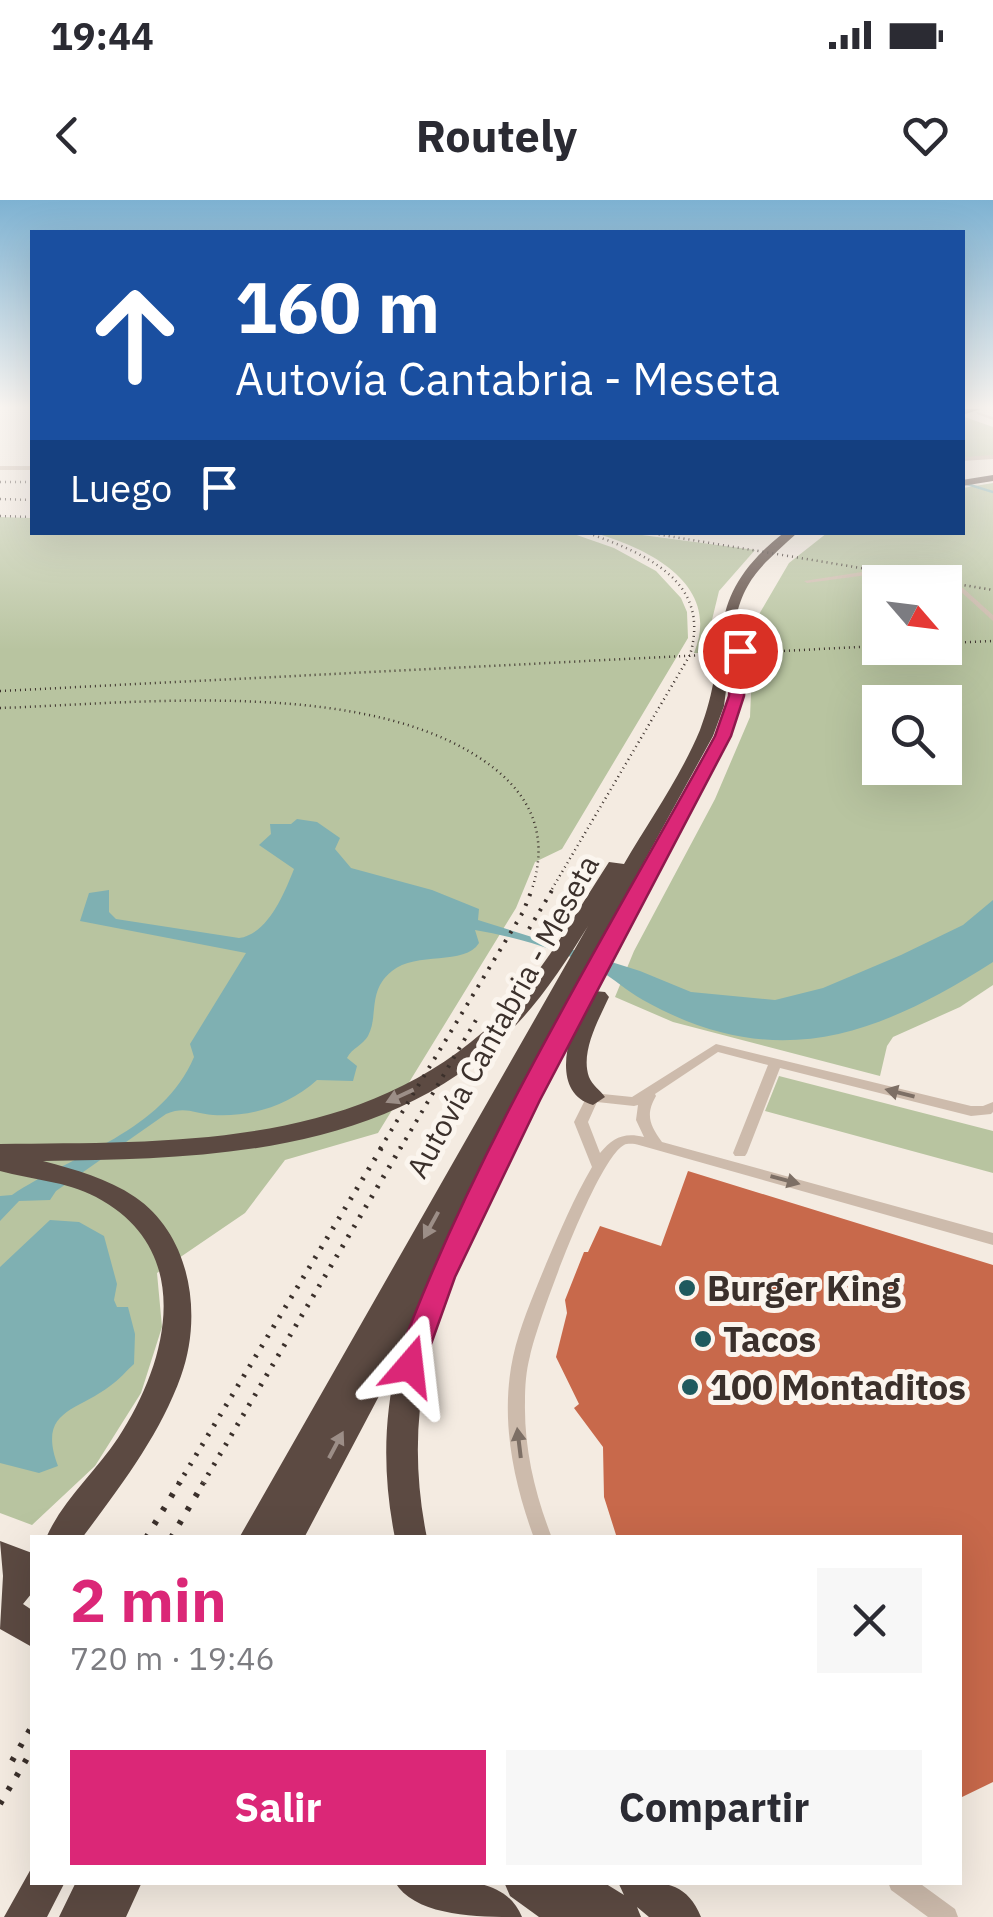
<!DOCTYPE html>
<html lang="es">
<head>
<meta charset="utf-8">
<style>
  :root { --surface:#fff; --page:#f7f7f7; --text:#2b2b33; --muted:#7c7c81; --accent:#db2777 }
  body { margin:0; font-family:"IBM Plex Sans",sans-serif; background:var(--page); color:var(--text); height:100vh; display:flex; flex-direction:column; font-size:38px; white-space:nowrap }
  * { box-sizing:border-box; margin:0 }
  p { font-size:32px; color:var(--muted) }
  .icon { flex:none; width:55px; height:55px; fill:none; stroke:currentColor; stroke-width:2; stroke-linecap:round; stroke-linejoin:round }
  .map { position:relative; flex:1; overflow:hidden }
  .details { position:absolute; left:30px; top:1335px; width:932px; height:350px; display:flex; flex-direction:column; background:var(--surface); border-radius:0px; box-shadow:0 10px 40px #0002 }
  .details>* { flex:none }
  .banner { position:absolute; left:30px; top:30px; width:935px; height:305px; border-radius:0px; box-shadow:0 10px 40px #0002; background:#1a4fa0; color:#fff; overflow:hidden }
  .needle { width:65px; rotate:118deg }
  .fabs { position:absolute; left:862px; top:365px; display:grid; gap:20px }
  .fabs a { display:grid; place-items:center; width:100px; height:100px; border-radius:0px; background:var(--surface); box-shadow:0 10px 40px #0002; font-size:50px }
  .pin { position:absolute; display:grid; place-items:center; width:85px; height:85px; color:#fff; margin:-42px; border:5px solid #fff; border-radius:50%; box-shadow:0 2px 10px #0007 }
  .me { position:absolute; width:110px; margin:-55px; rotate:17deg; stroke-linejoin:round; filter:drop-shadow(0 0 8px #0008) }
  .turn { display:flex; align-items:center; gap:35px; height:210px; padding:0 40px; font-size:45px }
  .turn .icon { width:130px; height:130px; stroke-width:2.5 }
  .turn b { display:block; font-size:70px; line-height:85px }
  .then { display:flex; align-items:center; height:95px; padding:0 40px; background:#0003; gap:20px; font-size:38px }
  .round { display:grid; place-items:center; flex:none; width:105px; height:105px; border-radius:0px; background:var(--page) }
  .summary { display:flex; align-items:center; justify-content:space-between; height:170px; padding:0 40px }
  h1 { font-size:60px; font-weight:700; line-height:75px; color:var(--accent) }
  .cta { display:flex; gap:20px; margin-top:auto; padding:20px 40px }
  .cta a { flex:1; height:115px; border-radius:0px; background:var(--accent); color:#fff; font-size:40px; font-weight:700; line-height:115px; text-align:center }
  .cta a+a { background:var(--page); color:var(--text) }
  .status { display:flex; justify-content:space-between; align-items:center; height:70px; padding:0 50px; background:var(--surface); direction:ltr }
  .status svg { height:28px; fill:currentColor }
  header { display:flex; justify-content:space-between; align-items:center; height:130px; padding:0 40px; background:var(--surface); font-size:45px; font-weight:700 }
  .map>svg:first-child { display:block }
</style>
</head>
<body>
<div class="status"><b>19:44</b><svg viewBox="0 0 49 12"><path d="M0 12V9h3v3zM5 12V6h3v6zM10 12V3h3v9zM15 12V0h3v12zM26 1h20v11H26zM47 4h2v5h-2z"/></svg></div>
<header><svg class="icon" aria-label="back" viewBox="0 0 24 24"><path d="M15 5l-7 7 7 7"/></svg>Routely<svg class="icon" aria-label="heart" viewBox="0 0 24 24"><path d="M12 20l-8-8c-3-5 5-10 8-4 3-6 11-1 8 4z"/></svg></header>
<div class="map">
<svg width="993" height="1717" viewBox="0 0 993 1717">
  <rect width="100%" height="100%" fill="#f4ebe1"/>
  <path fill="#b8c4a0" fill-rule="evenodd" d="M962 216 993 227V256L963 258Z
    M993 283V785L960 807 893 837 887 846 880 876 673 822 615 797 634 751 715 599 750 517 754 423 789 363 827 333 962 332 963 288ZM880 382H945V448H880ZM880 502H945V568H880Z
    M0 317 32 318V332L571 333 614 348 656 371 681 398 687 412 688 438 562 649 535 662 516 708 378 933 285 960 245 1013 157 1073 162 1127 141 1193 95 1266 32 1325 0 1313Z
    M595 333H627L755 350 719 391 704 453H694C722 385 650 349 595 333Z
    M779 876 993 931V973L765 911Z"/>
  <path fill="#7fb0b2" d="M297 619 317 622 340 638 335 649 351 668 432 690 479 709 478 720 640 771 691 792 775 800 823 788 901 755 963 725 993 700V762C875 837 775 874 643 800 627 791 614 779 599 770 561 750 517 737 475 730L479 743C465 766 416 751 392 771 367 791 379 815 368 836 363 845 352 848 347 858L357 866 353 881 317 880C288 906 252 917 213 915 193 913 185 906 166 914L56 991 50 1000 19 1001 0 1021V996L12 995C75 953 162 932 194 857L190 844 246 753 80 721 89 693 109 690V712L116 719 239 738C268 734 284 694 294 669L259 645 271 634 270 624H291Z
    M50 1020 79 1022 104 1036 117 1084 114 1100 117 1107H128L135 1134 134 1164C126 1171 119 1180 110 1186 76 1212 37 1210 58 1266L39 1273 0 1263V1067Z"/>
  <g fill="none" stroke-linecap="round" stroke-linejoin="round">
    <path stroke="#7fb0b2" stroke-width="2.5" d="M967 284 993 292"/>
  </g>
  <path fill="#c8694b" d="M688 971 993 1065V1582L960 1598V1338H617L604 1297 603 1247 574 1208 579 1204 556 1157 567 1113 565 1100 584 1052H588L600 1026 661 1046Z"/>
  <g fill="none" stroke-linecap="round" stroke-linejoin="round">
    <path fill="#cdbbac" fill-rule="evenodd" d="M977 212 993 217V220L977 214Z
      M993 255V259L962 261V257Z
      M0 266H32V270H0Z
      M875 370 936 382H924L875 374 807 383 804 381Z
      M945 383 963 388 993 415V421L959 390 945 387Z
      M716 844 971 906H983L993 902V912L991 914 971 916 780 868 747 953 745 956H735L733 953 768 865 718 852 655 894 656 896C645 915 650 925 662 942L993 1033V1045L639 945C635 944 628 943 624 945 597 959 537 1122 530 1156 526 1171 525 1186 525 1202 524 1249 535 1294 552 1338H534C513 1281 500 1218 513 1157 520 1125 534 1094 546 1064 560 1031 574 998 592 967L574 922 588 894 593 893 632 897ZM597 902 634 906 638 905 636 920 644 937C623 932 613 938 600 953L588 922Z
      M888 1682H918L955 1709 958 1717H928L891 1690Z"/>
    <path fill="#5c4a42" fill-rule="evenodd" d="M962 209H981L962 215Z
      M993 275V281L962 286V280Z
      M785 332H798C763 365 743 377 734 427L740 424 747 428 743 496 731 535 594 791 605 792 609 797C599 819 580 852 589 877 592 885 600 890 605 897L593 905C561 896 563 861 571 835L442 1078 450 1087C418 1170 409 1250 427 1338H395C383 1278 383 1221 397 1162L304 1338H239L588 726C563 767 535 809 499 842 376 955 202 959 43 961 76 970 107 978 135 997 191 1035 203 1115 181 1176 160 1235 120 1287 82 1338H46C62 1301 96 1271 118 1238 169 1160 196 1050 96 997 66 981 32 980 0 971V944C167 942 349 949 483 832 537 785 571 720 609 662L624 664C649 621 681 576 700 530 734 443 698 399 785 332ZM732 444 729 496 715 535 583 773 713 536 724 506Z
      M0 1341 32 1353V1393L23 1404 32 1410V1447L0 1429 3 1376Z
      M32 1667V1682H65L47 1717H4Z
      M76 1682H142L126 1717H59Z
      M395 1682C439 1682 502 1669 522 1717 479 1717 415 1717 395 1682Z
      M504 1682H603L624 1695 618 1682C655 1682 685 1677 701 1717H649L637 1707 641 1717H539L510 1696Z"/>
    <path stroke="#3b302b" stroke-width="2.5" stroke-dasharray="1 4" stroke-linecap="butt" d="M0 282H32
      M0 299 32 300
      M0 316 32 317
      M644 332 993 390
      M945 443 993 441
      M0 491 880 446
      M0 508C143 503 378 476 495 569 534 600 548 640 532 689
      M552 689 690 455C712 380 644 353 585 332"/>
    <path stroke="#3b302b" stroke-width="4" stroke-dasharray="2.5 8" stroke-linecap="butt" d="M529 729 554 687
      M380 949 523 712 533 687
      M400 949 476 820"/>
    <path stroke="#3b302b" stroke-width="5" stroke-dasharray="2.5 9" stroke-linecap="butt" d="M178 1285 382 947
      M202 1285 401 947"/>
    <path stroke="#3b302b" stroke-width="6" stroke-dasharray="4 12" stroke-linecap="butt" d="M146 1338 180 1282
      M171 1338 204 1282
      M12 1561 32 1526
      M0 1604 32 1550"/>
  </g>
  <defs><path id="oneway-solid" d="M-6-.8H1V-3.2L6.5 0L1 3.2V.8H-6Z" transform="scale(2.5)"/></defs>
  <g fill="#7d6f65">
    <use href="#oneway-solid" transform="translate(900 893) rotate(-166)"/>
    <use href="#oneway-solid" transform="translate(785 980) rotate(15)"/>
    <use href="#oneway-solid" transform="translate(519 1243) rotate(-97)"/>
  </g>
  <g fill="#9c8e87">
    <use href="#oneway-solid" transform="translate(400 896) rotate(155)"/>
    <use href="#oneway-solid" transform="translate(431 1025) rotate(119)"/>
    <use href="#oneway-solid" transform="translate(336 1245) rotate(-62)"/>
  </g>
  <linearGradient id="sky" x2="0" y2="1"><stop stop-color="#7eb2d2"/><stop offset="0.46" stop-color="#faf6f2"/><stop offset="1" stop-color="#faf6f2" stop-opacity="0"/></linearGradient>
  <rect width="993" height="450" fill="url(#sky)"/>
  <path fill="#db2777" stroke="#8e194d" stroke-width="2.5" d="M740 447 747 451 744 496 731 536 540 900 455 1077 420 1175 410 1178 399 1175 395 1166C475 945 603 741 715 536L729 496 732 451Z"/>
  <g fill="#1f5a5e" stroke="#fbf5ee" stroke-width="4">
    <circle cx="687" cy="1088" r="10"/>
    <circle cx="703" cy="1139" r="10"/>
    <circle cx="690" cy="1187" r="10"/>
  </g>
  <g text-anchor="middle" dominant-baseline="central" stroke-width="10" stroke-linejoin="round" paint-order="stroke">
    <g font-size="30" fill="#3b302b" stroke="#fbf5ee">
      <text transform="translate(502 816) rotate(-61)">Autovía Cantabria - Meseta</text>
    </g>
    <g font-size="35" font-weight="bold" fill="#3b302b" stroke="#fbf5ee" text-anchor="start">
      <text x="707" y="1088">Burger King</text>
      <text x="723" y="1139">Tacos</text>
      <text x="710" y="1187">100 Montaditos</text>
    </g>
  </g>
</svg>
<div class="fabs">
<a><svg class="needle" viewBox="-14 -14 28 28"><path d="M0-13l5 13h-10z" fill="#e53935"/><path d="M0 13l5-13h-10z" fill="#7c7c81"/></svg></a>
<a><svg class="icon" aria-label="search" viewBox="0 0 24 24"><circle cx="10" cy="10" r="6"/><path d="M15 15l6 6"/></svg></a>
</div>
<div class="pin" style="left:740px;top:451px;background:#d93025"><svg class="icon" aria-label="arrive" viewBox="0 0 24 24"><path d="M6 21V4h12l-3 4 3 4H6"/></svg></div>
<svg class="me" style="left:410px;top:1166px" viewBox="-20 -20 40 40"><path d="M0-17L14 15 0 8-14 15z" fill="#db2777" stroke="#fff" stroke-width="4"/></svg>
<div class="banner">
<div class="turn"><svg class="icon" aria-label="ahead" viewBox="0 0 24 24"><path d="M12 20V5M6 11l6-6 6 6"/></svg><div><b>160 m</b>Autovía Cantabria - Meseta</div></div>
<div class="then">Luego<svg class="icon" aria-label="arrive" viewBox="0 0 24 24"><path d="M6 21V4h12l-3 4 3 4H6"/></svg></div>
</div>
<section class="details">
<div class="summary"><div><h1>2 min</h1><p>720 m · 19:46</p></div><a class="round"><svg class="icon" aria-label="close" viewBox="0 0 24 24"><path d="M6 6l12 12M18 6L6 18"/></svg></a></div>
<div class="cta"><a>Salir</a><a>Compartir</a></div>
</section>
</div>
</body>
</html>
